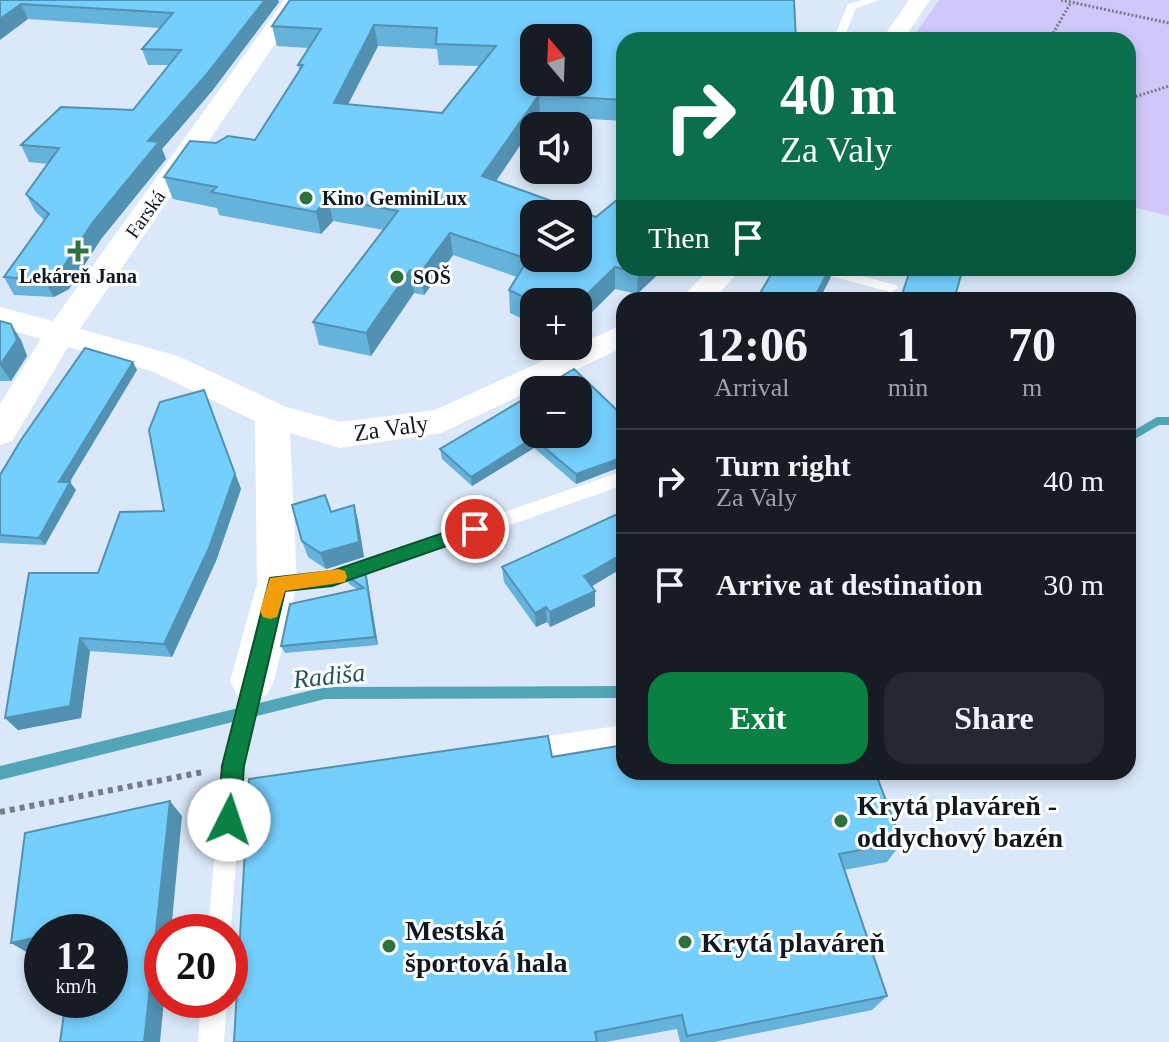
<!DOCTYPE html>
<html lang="en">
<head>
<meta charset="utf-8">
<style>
  :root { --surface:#171b24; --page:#242831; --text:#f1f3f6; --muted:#9ea1a6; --line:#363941; --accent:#0b8043 }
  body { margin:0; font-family:"Times New Roman",serif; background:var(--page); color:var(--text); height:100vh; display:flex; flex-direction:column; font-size:30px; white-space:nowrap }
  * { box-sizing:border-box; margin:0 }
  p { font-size:26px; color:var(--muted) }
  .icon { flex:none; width:44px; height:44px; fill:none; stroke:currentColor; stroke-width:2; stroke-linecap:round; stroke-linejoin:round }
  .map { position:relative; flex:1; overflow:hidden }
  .sheet { position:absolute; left:616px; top:292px; width:520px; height:488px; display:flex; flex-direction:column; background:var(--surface); border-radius:24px; box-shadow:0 4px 12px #0003 }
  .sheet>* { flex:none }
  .guide { position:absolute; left:616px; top:32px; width:520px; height:244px; border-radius:24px; box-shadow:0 4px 12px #0003; background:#0b6e4f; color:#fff; overflow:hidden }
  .needle { width:52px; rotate:341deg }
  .controls { position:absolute; left:520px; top:24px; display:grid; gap:16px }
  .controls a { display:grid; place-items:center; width:72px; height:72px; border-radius:16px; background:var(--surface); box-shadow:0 4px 12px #0003; font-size:40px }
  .speed { position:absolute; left:24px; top:914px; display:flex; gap:16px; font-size:40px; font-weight:700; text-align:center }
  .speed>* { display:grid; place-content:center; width:104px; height:104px; border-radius:50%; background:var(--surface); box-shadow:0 4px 12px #0003; line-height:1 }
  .speed small { font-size:20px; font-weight:400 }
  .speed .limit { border:12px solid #d22; background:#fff; color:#111 }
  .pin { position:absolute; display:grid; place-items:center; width:68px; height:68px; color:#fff; margin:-34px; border:4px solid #fff; border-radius:50%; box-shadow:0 2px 8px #0007 }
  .me { position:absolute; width:88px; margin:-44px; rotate:4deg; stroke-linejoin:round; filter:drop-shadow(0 0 6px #0008) }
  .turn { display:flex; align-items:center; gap:28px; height:168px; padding:0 32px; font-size:36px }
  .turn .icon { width:104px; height:104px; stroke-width:2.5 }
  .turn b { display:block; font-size:56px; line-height:68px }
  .then { display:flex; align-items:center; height:76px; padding:0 32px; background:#0003; gap:16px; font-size:30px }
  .eta { display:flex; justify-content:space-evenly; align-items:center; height:136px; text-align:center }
  .eta b { font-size:48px; font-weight:600; line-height:56px }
  .action { display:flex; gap:16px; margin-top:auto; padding:16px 32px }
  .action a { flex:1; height:92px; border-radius:24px; background:var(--accent); color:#fff; font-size:32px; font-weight:600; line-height:92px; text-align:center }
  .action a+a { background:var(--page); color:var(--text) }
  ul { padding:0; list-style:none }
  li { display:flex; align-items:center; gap:24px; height:104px; padding:0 32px; border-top:2px solid var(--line) }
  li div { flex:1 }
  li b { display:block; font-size:30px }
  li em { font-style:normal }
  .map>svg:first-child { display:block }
</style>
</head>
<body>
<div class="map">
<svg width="1169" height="1042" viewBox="0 0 1169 1042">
  <rect width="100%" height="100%" fill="#dae8f9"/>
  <path fill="#d2c7fb" d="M939 0H1169V216L1128 206V40H911Z"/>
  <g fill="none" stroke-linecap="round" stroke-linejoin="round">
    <path fill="#52a5b6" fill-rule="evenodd" d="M1157 417H1169V425H1159L1128 443V434Z
      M624 686V698L325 699 0 780V766L325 687Z"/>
    <path stroke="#727d8b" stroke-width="3" stroke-dasharray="2 2" stroke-linecap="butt" d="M1061 0 1169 23
      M1049 40 1070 4
      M1128 99 1169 86"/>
    <path stroke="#727d8b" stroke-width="6" stroke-dasharray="5 5" stroke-linecap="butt" d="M0 812 203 772"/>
    <path fill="#fff" fill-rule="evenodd" d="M863 0H879L856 8 843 40H833L848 4Z
      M809 268H832L896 285 898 288 891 292 811 271Z
      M624 469V485L332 587 277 592 270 590 268 584 270 578 277 576 332 571 612 475Z
      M252 672 259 675 262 681 243 780 272 775 280 779 283 786 280 793 241 801 230 937V932H208L222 766 242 681 245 675Z
      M624 725V745L527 759 519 756 516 749 519 742 527 739Z
      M201 1000H227L224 1042H198Z"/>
    <path fill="#fff" fill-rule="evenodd" d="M284 0H305L80 329 178 356 284 406 340 422 435 410 624 324V347L441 433 340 448 290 433 297 584 274 681 267 695 252 700 237 695 230 681 257 584 255 421 154 372 68 347 12 441 0 445V404L41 339 0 327V307L53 321Z
      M909 0H930L903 40H881Z
      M710 268H742L713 300H680Z"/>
  </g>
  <path fill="#65b2da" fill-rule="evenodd" d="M0 0H278L279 2 212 91 162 149 166 159 101 239 69 289 54 297 14 295 4 277 44 220 35 211 26 194 48 164 29 162 21 145 133 110 169 65H148L142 49 160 28 28 19Z
    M290 0 624 40V121L540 116 495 181 624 268H665L637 294 615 289 578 326V302H534V324L510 313 509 290 517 277 453 255 424 295 414 293 371 356 319 345 313 322 384 230 333 221 321 234 219 215 217 208 173 199 164 177 216 143 255 140 300 71 298 65 309 48 277 46 272 26ZM378 46 437 49 439 65 480 66 442 113 348 104Z
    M0 321 21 340 27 356 11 381H0Z
    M137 370 69 482 76 490 45 545 0 543V475Z
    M204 390 241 489 216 561 172 657 90 651 81 718 18 730 5 718 98 573 164 511Z
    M624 417V467L623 466 576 484 534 448 472 486 442 459 440 449Z
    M354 505 358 521 364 557 326 569 308 557 302 541 331 512Z
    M502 567 592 586 595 606 550 627 547 622 536 627 504 582Z
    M347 576 367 578 378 645 285 653 281 646 357 589 349 584Z
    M552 757 902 842 887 862 844 870 887 996 872 1010 714 1042H680L677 1029 606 1042H234Z"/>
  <path fill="#5291b1" d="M265 0H278L279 2 212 91 162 149 166 159 101 239 69 289 54 297 44 280 93 222 148 141Z
    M21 4 28 19 0 40V19Z
    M374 25 378 46 338 124 334 103Z
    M539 95 540 116 484 199 482 176Z
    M328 198 333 221 321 234 316 212Z
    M450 233 453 255 424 295 421 272Z
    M615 267V289L578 326V303Z
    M642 268H665L637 294 638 272Z
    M830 268H833L830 279 819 300H813Z
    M410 270 414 293 371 356 366 333Z
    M11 324 21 340 27 356 11 381 0 365Z
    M133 362 137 370 65 490 59 482Z
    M204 390 241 489 216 561 172 657 164 644Z
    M533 438 534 448 472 486 471 477Z
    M623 456V466L576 484V474Z
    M70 482 76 490 45 545 39 538Z
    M354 505 358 521 364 557 326 569 320 553Z
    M624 553V567L584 591V576Z
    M365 570 367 578 378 645 375 637Z
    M595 591V606L550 627V612Z
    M546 607 547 622 536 627 535 613Z
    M80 638 90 651 81 718 18 730 5 718Z
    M170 801 182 816 171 932H162V1000H164L160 1042H144Z
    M77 927 84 932H58Z
    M42 936V951L30 954 11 943Z"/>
  <path fill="#75cffd" stroke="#5291b1" stroke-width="2" fill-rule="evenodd" d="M0 0H265L206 75 148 141 159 142 93 222 60 272 44 280 4 277 49 214 26 194 59 148 21 145 61 107 133 110 181 50 142 49 173 13 21 4 0 19Z
    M290 0H794L796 40H624V100L539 95 482 176 596 217 624 194V268H642L638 272 615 267 578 303V302H568L566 301 565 302H534L509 290 528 259 450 233 421 272 410 270 366 333 313 322 398 211 328 198 316 212 211 192 217 187 164 177 190 141 216 143 228 136 255 140 303 65H298L321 29 272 26ZM374 25 437 28 436 44 496 46 442 113 334 103ZM534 38H578V82H534ZM534 214H578V258H534Z
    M775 268H830L813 300H756Z
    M911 268H963L954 300H900Z
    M0 321 11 324 17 340 0 365Z
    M85 348 133 362 59 482H70L39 538 0 535V475L21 440Z
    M574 369 624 417V457L576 474 533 438 471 477 440 449 534 393V434H578V390H539Z
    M204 390 235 474 209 548 164 644 80 638 70 706 5 718 29 573H98L120 512 164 511 149 430 160 402Z
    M325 495 331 512 354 505 359 542 320 553 302 541 292 505Z
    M624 511V553L584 576 595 591 550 612 546 607 535 613 502 567Z
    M365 570 375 637 281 646 290 604 364 588 347 576Z
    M548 736 552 757 624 745V772H875L902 842 839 854 887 996 687 1036 682 1015 595 1032 597 1042H234L249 779Z
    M170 801 144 1042H60L66 1000H110V932H77V927L58 932H42V936L11 943 25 833Z"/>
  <path fill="#0b8043" stroke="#07532c" stroke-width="2" d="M475 522 484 529 481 534 332 586 285 591 244 766 240 820 237 828 229 831 221 828 218 820 222 766 270 578 332 571Z"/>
  <path fill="#f59e0b" d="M338 569 345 571 347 577 345 582 285 591 277 617 270 619 263 617 260 611 270 578Z"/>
  <g fill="#2d723e" stroke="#fff" stroke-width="3">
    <circle cx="306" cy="198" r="8"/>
    <path d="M74 239h8v8h8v8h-8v8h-8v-8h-8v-8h8z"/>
    <circle cx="397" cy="277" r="8"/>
    <circle cx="841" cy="821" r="8"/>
    <circle cx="685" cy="942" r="8"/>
    <circle cx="389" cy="946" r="8"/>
  </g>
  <g text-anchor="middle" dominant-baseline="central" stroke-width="6" stroke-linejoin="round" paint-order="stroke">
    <g font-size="20" font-weight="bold" fill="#101822" stroke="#fff" text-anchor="start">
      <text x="322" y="198">Kino GeminiLux</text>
      <text x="78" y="276" text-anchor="middle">Lekáreň Jana</text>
      <text x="413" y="277">SOŠ</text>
    </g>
    <g font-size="20" fill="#101822" stroke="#fff">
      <text transform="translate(145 214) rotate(-55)">Farská</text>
    </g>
    <g font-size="24" fill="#101822" stroke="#fff">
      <text transform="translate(391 428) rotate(-8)">Za Valy</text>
    </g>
    <g font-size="26" font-style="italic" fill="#24555e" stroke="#fff">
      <text transform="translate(329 676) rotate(-6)">Radiša</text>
    </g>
    <g font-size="28" font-weight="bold" fill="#101822" stroke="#fff" text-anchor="start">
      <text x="857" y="805">Krytá plaváreň -<tspan x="857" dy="32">oddychový bazén</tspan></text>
      <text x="405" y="930">Mestská<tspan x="405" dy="32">športová hala</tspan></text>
      <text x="701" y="942">Krytá plaváreň</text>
    </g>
  </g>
</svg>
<div class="controls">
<a><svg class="needle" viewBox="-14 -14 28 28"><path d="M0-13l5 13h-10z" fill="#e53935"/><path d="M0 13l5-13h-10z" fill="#9ea1a6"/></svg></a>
<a><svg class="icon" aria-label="sound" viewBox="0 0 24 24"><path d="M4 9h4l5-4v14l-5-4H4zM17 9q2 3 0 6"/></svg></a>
<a><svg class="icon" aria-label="layers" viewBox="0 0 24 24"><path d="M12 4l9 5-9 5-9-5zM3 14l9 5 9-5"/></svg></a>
<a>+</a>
<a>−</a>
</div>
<div class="speed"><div>12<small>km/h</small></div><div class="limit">20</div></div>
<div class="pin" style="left:475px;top:529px;background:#d93025"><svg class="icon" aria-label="arrive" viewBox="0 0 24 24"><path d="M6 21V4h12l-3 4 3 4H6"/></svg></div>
<svg class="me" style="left:229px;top:820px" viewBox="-20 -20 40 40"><circle r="19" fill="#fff"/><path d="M0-13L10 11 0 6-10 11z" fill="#0b8043"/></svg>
<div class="guide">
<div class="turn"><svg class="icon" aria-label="right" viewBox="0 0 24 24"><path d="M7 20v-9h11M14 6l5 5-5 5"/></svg><div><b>40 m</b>Za Valy</div></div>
<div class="then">Then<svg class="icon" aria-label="arrive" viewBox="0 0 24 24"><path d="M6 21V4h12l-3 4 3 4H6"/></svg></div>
</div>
<section class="sheet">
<div class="eta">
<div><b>12:06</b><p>Arrival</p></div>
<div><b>1</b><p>min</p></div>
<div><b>70</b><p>m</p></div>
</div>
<ul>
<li><svg class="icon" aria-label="right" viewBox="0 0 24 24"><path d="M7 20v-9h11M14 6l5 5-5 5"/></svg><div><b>Turn right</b><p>Za Valy</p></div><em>40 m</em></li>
<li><svg class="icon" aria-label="arrive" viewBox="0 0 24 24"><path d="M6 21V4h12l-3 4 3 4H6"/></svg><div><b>Arrive at destination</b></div><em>30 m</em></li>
</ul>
<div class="action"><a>Exit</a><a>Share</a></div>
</section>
</div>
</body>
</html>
